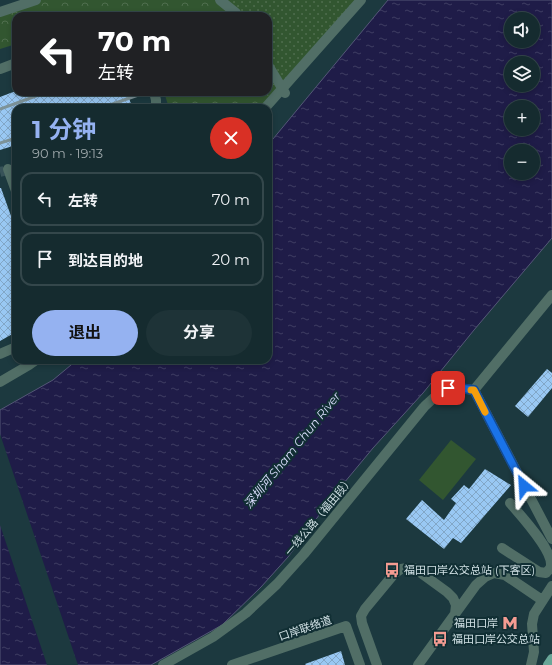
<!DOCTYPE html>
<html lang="zh">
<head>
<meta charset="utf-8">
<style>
  :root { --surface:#152b2f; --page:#1e3337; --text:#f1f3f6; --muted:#9da7aa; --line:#34474b; --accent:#95b2f1 }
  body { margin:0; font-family:Montserrat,"Noto Sans SC",sans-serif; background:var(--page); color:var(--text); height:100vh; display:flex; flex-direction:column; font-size:15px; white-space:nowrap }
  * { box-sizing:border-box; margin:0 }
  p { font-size:13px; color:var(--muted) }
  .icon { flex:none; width:22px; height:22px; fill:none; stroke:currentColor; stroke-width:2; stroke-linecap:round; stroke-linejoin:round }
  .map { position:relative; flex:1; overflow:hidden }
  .panel { position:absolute; left:12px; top:104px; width:260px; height:260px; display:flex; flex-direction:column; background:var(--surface); border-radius:12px; box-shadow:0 2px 6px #0003,0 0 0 1px var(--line) }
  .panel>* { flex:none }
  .guide { position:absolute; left:12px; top:12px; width:260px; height:84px; border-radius:12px; box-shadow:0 2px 6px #0003,0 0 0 1px var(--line); background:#202124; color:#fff; overflow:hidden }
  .buttons { position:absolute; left:504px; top:12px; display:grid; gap:8px }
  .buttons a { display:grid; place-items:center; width:36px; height:36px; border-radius:50%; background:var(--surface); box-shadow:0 2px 6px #0003,0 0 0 1px var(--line); font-size:20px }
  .pin { position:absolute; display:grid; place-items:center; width:34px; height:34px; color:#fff; margin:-17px; border-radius:8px; box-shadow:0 2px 6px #0006 }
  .me { position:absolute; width:44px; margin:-22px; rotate:333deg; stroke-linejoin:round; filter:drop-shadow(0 0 3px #0008) }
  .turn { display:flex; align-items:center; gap:14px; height:84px; padding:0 20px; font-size:18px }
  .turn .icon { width:52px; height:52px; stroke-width:2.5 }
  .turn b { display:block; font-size:28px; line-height:34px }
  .round { display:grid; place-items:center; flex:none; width:42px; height:42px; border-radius:21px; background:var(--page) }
  .overview { display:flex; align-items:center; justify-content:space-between; height:68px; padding:0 20px }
  h1 { font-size:24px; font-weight:700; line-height:30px; color:var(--accent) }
  .action { display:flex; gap:8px; margin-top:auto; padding:8px 20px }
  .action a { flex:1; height:46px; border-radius:24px; background:var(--accent); color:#111; font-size:16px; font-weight:700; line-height:46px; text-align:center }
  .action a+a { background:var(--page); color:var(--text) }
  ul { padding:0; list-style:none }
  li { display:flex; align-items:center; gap:12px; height:54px; margin:0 8px 6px; padding:0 12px; border:2px solid var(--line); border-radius:12px }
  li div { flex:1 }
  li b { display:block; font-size:15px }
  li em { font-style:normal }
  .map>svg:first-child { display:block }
</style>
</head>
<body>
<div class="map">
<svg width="552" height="665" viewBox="0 0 552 665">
  <defs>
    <pattern id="grass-dots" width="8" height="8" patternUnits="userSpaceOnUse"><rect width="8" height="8" fill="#325630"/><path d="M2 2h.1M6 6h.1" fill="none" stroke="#4f6e4e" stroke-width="1.8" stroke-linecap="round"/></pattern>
    <pattern id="forest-crowns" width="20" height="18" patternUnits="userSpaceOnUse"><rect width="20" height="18" fill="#325630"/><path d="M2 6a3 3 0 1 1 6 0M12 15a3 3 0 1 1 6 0" fill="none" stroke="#4f6e4e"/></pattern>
    <pattern id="water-ripples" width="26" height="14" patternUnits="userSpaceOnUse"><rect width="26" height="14" fill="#1f1c48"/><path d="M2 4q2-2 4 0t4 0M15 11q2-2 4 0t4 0" fill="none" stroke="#3e3d62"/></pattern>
    <pattern id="building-cross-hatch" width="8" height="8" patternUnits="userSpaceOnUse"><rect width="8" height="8" fill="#99c8f3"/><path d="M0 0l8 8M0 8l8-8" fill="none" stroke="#82a7c7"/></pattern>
  </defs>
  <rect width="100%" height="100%" fill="#1c393f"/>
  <path fill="url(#grass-dots)" d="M217 0H361L285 93 268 65V16H234Z"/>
  <path fill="url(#forest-crowns)" d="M39 0H218L240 16H110L98 15 94 16H16V44L0 49V16Z
    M268 62 281 84 265 108H169L164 92H268Z"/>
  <path fill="#325630" d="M451 440 476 459 443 500 419 480Z"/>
  <path fill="url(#water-ripples)" stroke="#545777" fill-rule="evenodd" d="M388 0H552V238L474 330 423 393 373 448 334 495 288 557 261 587 222 625 151 665H0V410L53 380 77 360H268V145ZM511 19H533V41H511ZM511 63H533V85H511ZM511 107H533V129H511ZM511 151H533V173H511Z"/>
  <path fill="#1c393f" d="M0 434 78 665H47L0 525Z"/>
  <path fill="url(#building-cross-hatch)" d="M13 92H127L131 104 121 108H16V145L0 150V97Z
    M0 188H1L16 230V332L0 341Z
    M547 369 552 373V388L528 417 515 406Z
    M485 469 511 485 461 543 453 538 444 549 406 519 422 500 444 520 456 503 451 499 464 485 469 489Z
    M341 651 345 665H306L305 664Z"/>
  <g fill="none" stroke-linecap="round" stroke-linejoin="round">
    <path stroke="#375258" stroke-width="10" stroke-dasharray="10 5" stroke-linecap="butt" d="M0 172 4 171"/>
    <path stroke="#516e66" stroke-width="10" d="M220 0 236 13 238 16
      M0 12 36 0
      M268 65 285 93
      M0 69 16 63
      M154 92 156 100V108
      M265 108 361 0
      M8 169 16 191
      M0 354 16 347
      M0 382 29 365 36 360
      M474 390 552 295
      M502 548 539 572 546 573C548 571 551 568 551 565 552 549 521 516 510 503
      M163 665 213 637 246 613 277 584 304 554 424 407C445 387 445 386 474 390L552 539
      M232 665 346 626 360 665
      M377 665 362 623 361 616 365 609 394 574 401 569 407 568H414L447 592 453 598 456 605 455 614
      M418 665 476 585 485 577 494 573 505 575 542 600
      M531 665 534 652 532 624 534 614 552 586"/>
    <path stroke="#69a698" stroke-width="10" d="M548 665 552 659"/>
    <path stroke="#7d9398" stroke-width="3" d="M101 108 147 92
      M0 109 47 92
      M0 143 16 138"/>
  </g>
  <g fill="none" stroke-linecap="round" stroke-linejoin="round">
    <g stroke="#114b97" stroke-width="10">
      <path id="route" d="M448 388H460L474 390 524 486"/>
    </g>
    <use href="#route" stroke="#1a73e8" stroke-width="7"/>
    <path stroke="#f59e0b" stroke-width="7" d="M471 390H474L485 412"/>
  </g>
  <defs>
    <g id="bus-bare" transform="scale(1.2)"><path d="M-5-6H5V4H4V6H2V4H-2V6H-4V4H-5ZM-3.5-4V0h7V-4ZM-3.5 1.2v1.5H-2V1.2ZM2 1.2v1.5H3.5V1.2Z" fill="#f59c92" stroke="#112f34" stroke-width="2.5" paint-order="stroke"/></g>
    <g id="metro-bare" transform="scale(1.2)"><path d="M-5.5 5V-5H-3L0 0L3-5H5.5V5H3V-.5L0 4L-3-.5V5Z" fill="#f59c92" stroke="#112f34" stroke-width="2.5" paint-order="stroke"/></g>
  </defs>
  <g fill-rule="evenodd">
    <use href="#bus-bare" x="392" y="570"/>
    <use href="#metro-bare" x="510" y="623"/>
    <use href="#bus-bare" x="440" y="639"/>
  </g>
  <g text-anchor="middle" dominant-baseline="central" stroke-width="4" stroke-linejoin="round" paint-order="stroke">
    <g font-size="11" fill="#d0e0e4" stroke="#112f34">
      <text transform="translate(319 516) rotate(-50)">一线公路（福田段）</text>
      <text transform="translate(305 628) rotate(-19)">口岸联络道</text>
    </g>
    <g font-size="11" fill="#d0e0e4" stroke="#112f34" text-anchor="start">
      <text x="404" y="570">福田口岸公交总站 (下客区)</text>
      <text x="498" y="623" text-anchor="end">福田口岸</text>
      <text x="452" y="639">福田口岸公交总站</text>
    </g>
    <g font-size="12" font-style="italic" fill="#d9dcfc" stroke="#112f34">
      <text transform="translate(292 450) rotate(-51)">深圳河 Sham Chun River</text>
    </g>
  </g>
</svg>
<div class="buttons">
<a><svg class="icon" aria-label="sound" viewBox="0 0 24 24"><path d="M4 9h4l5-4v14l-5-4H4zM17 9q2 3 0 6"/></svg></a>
<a><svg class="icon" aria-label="layers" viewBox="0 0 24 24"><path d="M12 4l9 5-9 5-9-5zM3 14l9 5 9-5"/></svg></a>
<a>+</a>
<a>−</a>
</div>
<div class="pin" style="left:448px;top:388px;background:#d93025"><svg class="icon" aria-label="arrive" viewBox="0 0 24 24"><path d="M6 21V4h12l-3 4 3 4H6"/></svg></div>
<svg class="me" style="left:524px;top:486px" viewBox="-20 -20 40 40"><path d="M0-17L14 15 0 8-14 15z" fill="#1a73e8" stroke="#fff" stroke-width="4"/></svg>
<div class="guide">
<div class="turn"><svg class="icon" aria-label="left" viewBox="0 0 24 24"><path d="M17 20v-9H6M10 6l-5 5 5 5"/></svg><div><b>70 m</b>左转</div></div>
</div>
<section class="panel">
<div class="overview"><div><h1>1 分钟</h1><p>90 m · 19:13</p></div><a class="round" style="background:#d93025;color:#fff"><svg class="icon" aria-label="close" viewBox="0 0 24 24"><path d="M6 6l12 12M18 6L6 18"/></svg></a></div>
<ul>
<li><svg class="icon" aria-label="left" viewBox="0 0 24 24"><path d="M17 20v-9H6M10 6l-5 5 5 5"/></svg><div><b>左转</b></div><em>70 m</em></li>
<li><svg class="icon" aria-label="arrive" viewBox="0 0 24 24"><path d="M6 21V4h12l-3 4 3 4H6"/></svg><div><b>到达目的地</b></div><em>20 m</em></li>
</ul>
<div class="action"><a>退出</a><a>分享</a></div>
</section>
</div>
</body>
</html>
